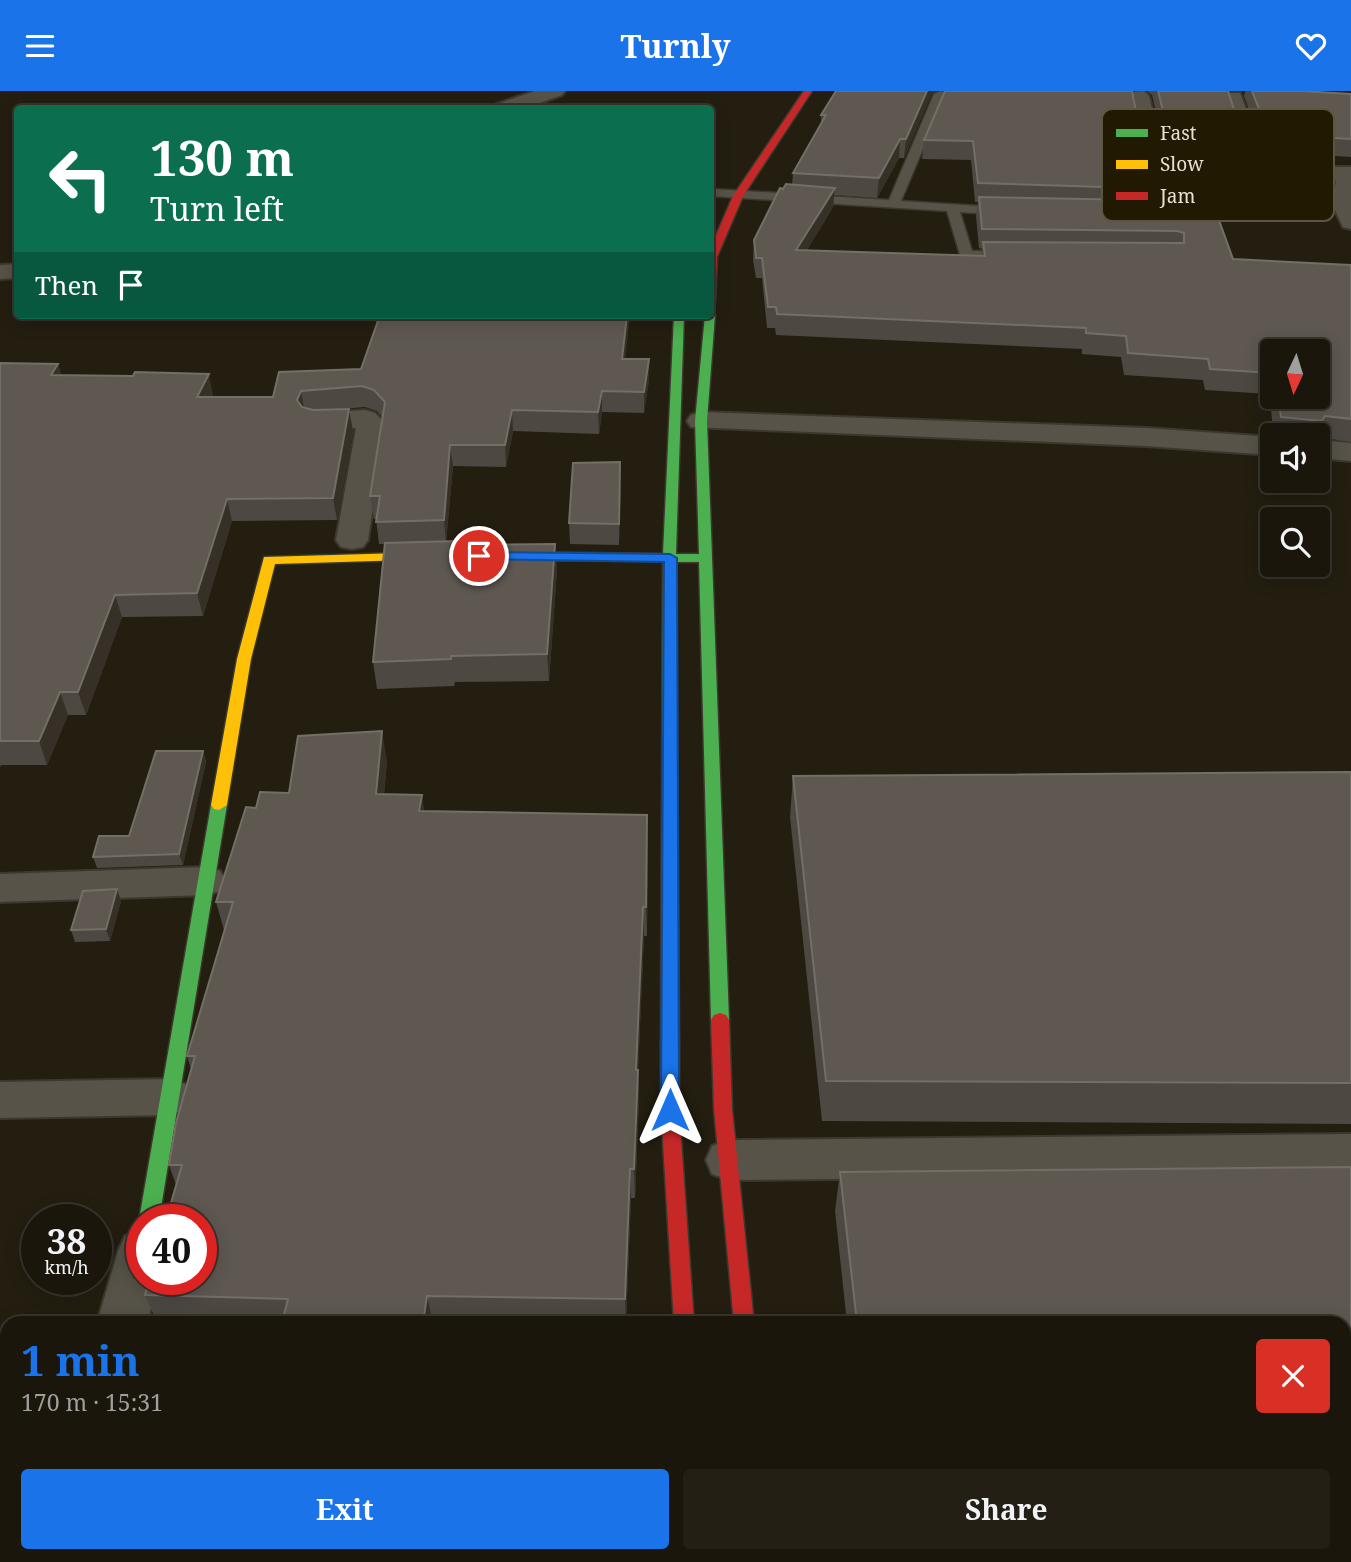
<!DOCTYPE html>
<html lang="en">
<head>
<meta charset="utf-8">
<style>
  :root { --surface:#1a160c; --page:#231f15; --text:#f1f3f6; --muted:#9f9f9d; --line:#38352d; --accent:#1a73e8 }
  body { margin:0; font-family:"Noto Serif",serif; background:var(--page); color:var(--text); height:100vh; display:flex; flex-direction:column; font-size:26px; white-space:nowrap }
  * { box-sizing:border-box; margin:0 }
  p { font-size:23px; color:var(--muted) }
  .icon { flex:none; width:38px; height:38px; fill:none; stroke:currentColor; stroke-width:2; stroke-linecap:round; stroke-linejoin:round }
  .map { position:relative; flex:1; overflow:hidden }
  .details { position:absolute; left:0px; top:1225px; width:1351px; height:247px; display:flex; flex-direction:column; background:var(--surface); border-radius:21px 21px 0 0; box-shadow:0 4px 18px #0003,0 0 0 2px var(--line) }
  .details>* { flex:none }
  .guide { position:absolute; left:14px; top:14px; width:700px; height:214px; border-radius:7px; box-shadow:0 4px 18px #0003,0 0 0 2px var(--line); background:#0b6e4f; color:#fff; overflow:hidden }
  .needle { width:46px; rotate:184deg }
  .fabs { position:absolute; left:1260px; top:248px; display:grid; gap:14px }
  .fabs a { display:grid; place-items:center; width:70px; height:70px; border-radius:7px; background:var(--surface); box-shadow:0 4px 18px #0003,0 0 0 2px var(--line); font-size:35px }
  .speed { position:absolute; left:21px; top:1113px; display:flex; gap:14px; font-size:35px; font-weight:700; text-align:center }
  .speed>* { display:grid; place-content:center; width:91px; height:91px; border-radius:50%; background:var(--surface); box-shadow:0 4px 18px #0003,0 0 0 2px var(--line); line-height:1 }
  .speed small { font-size:18px; font-weight:400 }
  .speed .limit { border:10px solid #d22; background:#fff; color:#111 }
  .pin { position:absolute; display:grid; place-items:center; width:60px; height:60px; color:#fff; margin:-30px; border:4px solid #fff; border-radius:50%; box-shadow:0 2px 7px #0007 }
  .me { position:absolute; width:77px; margin:-38px; rotate:0deg; stroke-linejoin:round; filter:drop-shadow(0 0 5px #0008) }
  .turn { display:flex; align-items:center; gap:24px; height:147px; padding:0 21px; font-size:32px }
  .turn .icon { width:91px; height:91px; stroke-width:2.5 }
  .turn b { display:block; font-size:49px; line-height:60px }
  .then { display:flex; align-items:center; height:66px; padding:0 21px; background:#0003; gap:14px; font-size:26px }
  .round { display:grid; place-items:center; flex:none; width:74px; height:74px; border-radius:7px; background:var(--page) }
  .head { display:flex; align-items:center; justify-content:space-between; height:119px; padding:0 21px }
  h1 { font-size:42px; font-weight:700; line-height:52px; color:var(--accent) }
  .primary-button { display:flex; gap:14px; margin-top:auto; padding:14px 21px }
  .primary-button a { flex:1; height:80px; border-radius:7px; background:var(--accent); color:#fff; font-size:28px; font-weight:700; line-height:80px; text-align:center }
  .primary-button a+a { background:var(--page); color:var(--text) }
  header { display:flex; justify-content:space-between; align-items:center; height:91px; padding:0 21px; background:var(--accent); color:#fff; font-size:32px; font-weight:700 }
  .map>svg:first-child { display:block }
</style>
</head>
<body>
<header><svg class="icon" aria-label="menu" viewBox="0 0 24 24"><path d="M4 6h16M4 12h16M4 18h16"/></svg>Turnly<svg class="icon" aria-label="heart" viewBox="0 0 24 24"><path d="M12 20l-8-8c-3-5 5-10 8-4 3-6 11-1 8 4z"/></svg></header>
<div class="map">
<svg width="1351" height="1471" viewBox="0 0 1351 1471">
  <rect width="100%" height="100%" fill="#231e10"/>
  <g fill="none" stroke-linecap="round" stroke-linejoin="round">
    <g stroke="#3c382e" stroke-width="3">
      <path id="lane" d="M941 0 946 3 901 110 1010 117 1012 120 1006 124 960 121 972 160H1010L1015 161V167H961L947 120 710 105 712 98 889 109 934 3Z"/>
    </g>
    <g stroke="#3c382e" stroke-width="4">
      <path id="street" d="M535 0H565L562 4 523 18H491L494 14Z
        M1144 0 1149 5 1165 73 1244 75 1223 6 1226 2H1240L1267 75 1351 76V138L1343 136 1332 113 1336 90H1258L1151 85 1141 74 1129 5 1132 1Z
        M18 173V187L0 188V174Z
        M365 319 375 322 385 332 368 449 363 456 352 458 341 456 336 449 356 337 317 338 307 335 303 329 307 323Z
        M701 321 1146 337 1272 346V364L1146 355 691 336 687 330 691 324Z
        M1318 349 1351 352V370L1318 367Z
        M206 776 220 780 226 790 220 800 206 804 0 811V783Z
        M169 988 185 993 192 1006 185 1019 169 1024 0 1027V991Z
        M1351 1043V1083L729 1089 712 1083 706 1069 712 1055 729 1049Z
        M142 1138V1188H159L147 1232H97L118 1160 125 1145Z
        M30 1465H86L84 1471H28Z"/>
    </g>
    <g stroke="#3c382e" stroke-width="3">
      <path id="fast" d="M710 221 715 224 707 330 729 929 726 934 720 936 714 934 711 929 699 471H676L679 950 676 955 670 957 664 955 661 950 663 470 504 469 497 465 504 461 663 463 674 224H684L676 463H699L695 330 705 224H710Z
        M219 709 227 714 159 1129H142V1134L139 1129 211 714Z"/>
    </g>
    <g stroke="#3c382e" stroke-width="3">
      <path id="slow" d="M436 461 441 462V468L275 473 251 568 227 714 219 719 214 718 211 714 237 568 264 466Z
        M689 1465H711L713 1471H689Z
        M755 1465H777L778 1471H754Z"/>
    </g>
    <g stroke="#3c382e" stroke-width="3">
      <path id="jam" d="M804 0H812L743 105 717 166 715 211 710 214V158L733 105Z
        M720 922 726 924 729 929 732 1018 754 1232H734L714 1018 711 929 714 924Z
        M670 943 676 945 679 950V1019L694 1232H674L661 1019V950L664 945Z"/>
    </g>
    <use href="#lane" fill="#575349" fill-rule="evenodd"/>
    <use href="#street" fill="#575349" fill-rule="evenodd"/>
    <use href="#fast" fill="#4caf50" fill-rule="evenodd"/>
    <use href="#slow" fill="#ffc107" fill-rule="evenodd"/>
    <use href="#jam" fill="#c62828" fill-rule="evenodd"/>
  </g>
  <path fill="#4d4842" fill-rule="evenodd" d="M836 0H937L932 2 904 67H899L877 107 834 104 833 116 807 159 981 165 982 158 979 157 976 125 978 111H975L971 69 922 68 924 49 945 0 1143 57 1155 69H1167L1152 4 1147 0H1228L1245 53 1240 72 1198 71 1233 168 1351 174V351L1318 346V347V345H1274L1269 303 1205 299 1203 289 1124 284 1121 266 1082 263V258L776 244 775 237H767L762 187H756L753 169 754 149 783 98 792 94 793 82 821 34V24ZM1272 261 1318 306H1272Z
    M1245 0H1302L1351 3V66L1305 63 1302 73 1269 72 1244 5Z
    M625 268H649V289L644 322 602 321 599 343 513 340 506 376 453 375 446 451 457 454 555 453 557 479 549 590 455 591 454 595 377 598 373 571 384 453H379L376 428H374L370 405 382 326 377 320 365 316 342 318 353 340 337 429 232 430 203 525 122 526 86 624H68L47 674H1L0 676V272L58 273 61 284 213 304 212 306H273L361 278Z
    M621 392 619 454 570 453 569 432Z
    M203 660 206 671 183 774 97 777 93 766 129 745Z
    M387 670 384 703 422 704 424 721 648 754 647 845H644L638 979 639 1008 635 1107H631L626 1232H157L145 1204 176 1094 169 1074 191 978 187 965 224 839 216 811 256 717 289 702Z
    M1351 681V1033L822 1030 790 726 793 685Z
    M121 810 110 850 75 851 71 839Z
    M1351 1076V1471H855L854 1465H1344V1232H847L835 1120 840 1081Z
    M233 1465H373L372 1471H236Z"/>
  <path fill="#363027" d="M927 0H937L932 2 904 67 906 48Z
    M900 48 899 67 877 107 879 87Z
    M835 97 833 116 795 179 796 159Z
    M627 224H630L623 289 622 268Z
    M649 268V289L644 322V301Z
    M58 273 64 294 51 284Z
    M209 283 213 304 202 328 197 306Z
    M301 300 305 322 297 309Z
    M602 300V321L599 343 598 321Z
    M349 318 353 340 337 429 333 407Z
    M512 319 513 340 506 376 505 354Z
    M1325 325 1318 347 1322 330Z
    M450 354 453 375 446 452 444 429Z
    M620 371 621 392 619 454V433Z
    M227 408 232 430 203 525 197 502Z
    M555 453 557 479 549 590 547 563Z
    M115 504 122 526 86 624 78 601Z
    M60 601 68 624 47 674 39 650Z
    M382 640 387 670 381 733 376 703Z
    M203 660 206 671 183 774 179 763Z
    M422 704 426 734 419 720Z
    M647 724 648 754 647 845 646 816Z
    M117 798 121 810 110 850 106 838Z
    M643 816 644 845 637 1008 636 979Z
    M638 979 639 1008 635 1107 634 1078Z
    M630 1078 631 1107 626 1232 625 1208Z
    M427 1205 433 1232H423Z
    M5 1428 7 1431V1465H28L27 1467 29 1471H0L2 1436Z
    M361 1465H373L372 1471H363Z"/>
  <path fill="#5e5851" stroke="#736e66" stroke-width="2" d="M836 0H927L906 48H900L879 87 793 82 826 24H821Z
    M945 0H1132L1143 57 1155 69 1198 71 1233 168 1351 174V328L1325 325 1322 330 1281 326 1278 306H1318V261H1272V282L1210 278 1208 268 1128 262 1126 245 1086 242V237L777 223 776 216H768L762 167H756L754 149 780 97 783 98 786 93 835 97 796 159 985 165 983 151 1184 152V142L1177 140 982 138 979 106 1140 109 1143 101 1135 97 978 92 973 50 924 49Z
    M1158 0H1228L1245 53 1171 52Z
    M1252 0H1302L1351 3V48L1303 45 1307 55 1273 54Z
    M380 224H627L622 268H649L644 301 602 300 598 321 512 319 505 354H450L444 429 376 431 380 405H370L385 311 374 299 362 295 301 300 297 309 302 316 313 319 349 318 333 407 227 408 197 502 115 504 78 601H60L39 650H0V272L58 273 51 284 133 285 135 281 209 283 197 306H273L279 281 361 278Z
    M620 371 619 433 569 432 573 372Z
    M456 450V454L555 453 547 563 451 565V568L373 571 385 452Z
    M382 640 376 703 422 704 419 720 647 724 646 816H643L636 979H638L634 1078H630L625 1208 427 1205 423 1232H282L288 1208 145 1204 149 1188H201V1129H166L182 1074H169L176 1032 195 965H187L233 811H216L246 716 256 717 260 701 289 702 298 645Z
    M156 660H203L179 763 93 766 99 745H129Z
    M1351 681V992L826 990 793 685Z
    M117 798 106 838 71 839 83 800Z
    M1351 1076V1471H866L865 1465H1344V1232H857L840 1081Z
    M7 1272V1428H5L2 1436 7 1439V1442L0 1469V1273Z"/>
  <path fill="#1a73e8" stroke="#114b97" stroke-width="2" d="M479 461 670 463 677 467 679 1019 677 1024 670 1027 663 1024 661 1019 664 471 475 468 473 465Z"/>
  <rect x="1102" y="18" width="232" height="112" rx="10" fill="#211901" stroke="#5c5540" stroke-width="2"/>
  <rect x="1116" y="38" width="32" height="8" fill="#4caf50"/>
  <rect x="1116" y="69" width="32" height="9" fill="#ffc107"/>
  <rect x="1116" y="101" width="32" height="8" fill="#c62828"/>
  <g font-size="19" fill="#e6e1d2">
    <text x="1160" y="49">Fast</text>
    <text x="1160" y="80">Slow</text>
    <text x="1160" y="112">Jam</text>
  </g>
</svg>
<div class="fabs">
<a><svg class="needle" viewBox="-14 -14 28 28"><path d="M0-13l5 13h-10z" fill="#e53935"/><path d="M0 13l5-13h-10z" fill="#9f9f9d"/></svg></a>
<a><svg class="icon" aria-label="sound" viewBox="0 0 24 24"><path d="M4 9h4l5-4v14l-5-4H4zM17 9q2 3 0 6"/></svg></a>
<a><svg class="icon" aria-label="search" viewBox="0 0 24 24"><circle cx="10" cy="10" r="6"/><path d="M15 15l6 6"/></svg></a>
</div>
<div class="speed"><div>38<small>km/h</small></div><div class="limit">40</div></div>
<div class="pin" style="left:479px;top:465px;background:#d93025"><svg class="icon" aria-label="arrive" viewBox="0 0 24 24"><path d="M6 21V4h12l-3 4 3 4H6"/></svg></div>
<svg class="me" style="left:670px;top:1019px" viewBox="-20 -20 40 40"><path d="M0-17L14 15 0 8-14 15z" fill="#1a73e8" stroke="#fff" stroke-width="4"/></svg>
<div class="guide">
<div class="turn"><svg class="icon" aria-label="left" viewBox="0 0 24 24"><path d="M17 20v-9H6M10 6l-5 5 5 5"/></svg><div><b>130 m</b>Turn left</div></div>
<div class="then">Then<svg class="icon" aria-label="arrive" viewBox="0 0 24 24"><path d="M6 21V4h12l-3 4 3 4H6"/></svg></div>
</div>
<section class="details">
<div class="head"><div><h1>1 min</h1><p>170 m · 15:31</p></div><a class="round" style="background:#d93025;color:#fff"><svg class="icon" aria-label="close" viewBox="0 0 24 24"><path d="M6 6l12 12M18 6L6 18"/></svg></a></div>
<div class="primary-button"><a>Exit</a><a>Share</a></div>
</section>
</div>
</body>
</html>
